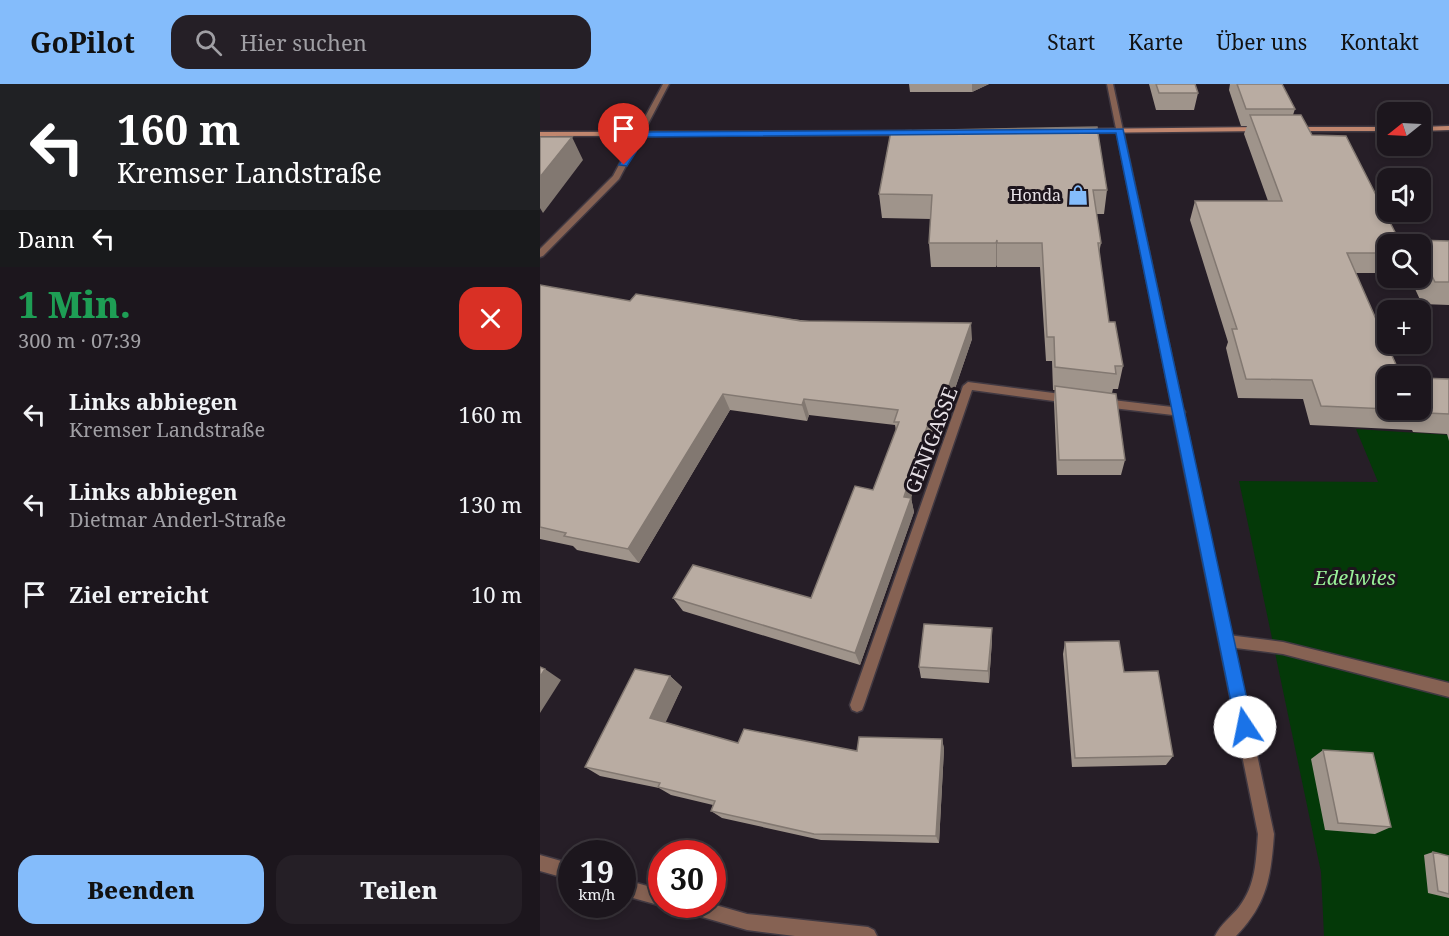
<!DOCTYPE html>
<html lang="de">
<head>
<meta charset="utf-8">
<style>
  :root { --surface:#1c161d; --page:#251f26; --text:#f1f3f6; --muted:#a09fa4; --line:#3a353b; --accent:#84bcfb }
  body { margin:0; font-family:"Noto Serif",serif; background:var(--page); color:var(--text); height:100vh; display:flex; flex-direction:column; font-size:22px; white-space:nowrap }
  * { box-sizing:border-box; margin:0 }
  p { font-size:20px; color:var(--muted) }
  .icon { flex:none; width:33px; height:33px; fill:none; stroke:currentColor; stroke-width:2; stroke-linecap:round; stroke-linejoin:round }
  .map { position:relative; flex:1; overflow:hidden }
  .panel { display:flex; flex-direction:column; background:var(--surface); width:540px }
  .panel>* { flex:none }
  .guide { background:#202124; color:#fff; overflow:hidden }
  .needle { width:39px; rotate:252deg }
  .tools { position:absolute; left:837px; top:18px; display:grid; gap:12px }
  .tools a { display:grid; place-items:center; width:54px; height:54px; border-radius:12px; background:var(--surface); box-shadow:0 3px 9px #0003,0 0 0 2px var(--line); font-size:30px }
  .speed { position:absolute; left:18px; top:756px; display:flex; gap:12px; font-size:30px; font-weight:700; text-align:center }
  .speed>* { display:grid; place-content:center; width:78px; height:78px; border-radius:50%; background:var(--surface); box-shadow:0 3px 9px #0003,0 0 0 2px var(--line); line-height:1 }
  .speed small { font-size:15px; font-weight:400 }
  .speed .limit { border:9px solid #d22; background:#fff; color:#111 }
  .pin { position:absolute; display:grid; place-items:center; width:51px; height:51px; color:#fff; margin:-62px -26px; border-radius:50% 50% 50% 0; rotate:-45deg; box-shadow:0 0 6px #0007 }
  .pin .icon { rotate:45deg }
  .me { position:absolute; width:66px; margin:-33px; rotate:349deg; stroke-linejoin:round; filter:drop-shadow(0 0 4px #0008) }
  .turn { display:flex; align-items:center; gap:21px; height:126px; padding:0 18px; font-size:27px }
  .turn .icon { width:78px; height:78px; stroke-width:2.5 }
  .turn b { display:block; font-size:42px; line-height:51px }
  .then { display:flex; align-items:center; height:57px; padding:0 18px; background:#0003; gap:12px; font-size:22px }
  .round { display:grid; place-items:center; flex:none; width:63px; height:63px; border-radius:18px; background:var(--page) }
  .head { display:flex; align-items:center; justify-content:space-between; height:102px; padding:0 18px }
  h1 { font-size:36px; font-weight:800; line-height:45px; color:#1e9e55 }
  .button { display:flex; gap:12px; margin-top:auto; padding:12px 18px }
  .button a { flex:1; height:69px; border-radius:18px; background:var(--accent); color:#111; font-size:24px; font-weight:800; line-height:69px; text-align:center }
  .button a+a { background:var(--page); color:var(--text) }
  ul { padding:0; list-style:none }
  li { display:flex; align-items:center; gap:18px; height:90px; padding:0 18px }
  li div { flex:1 }
  li b { display:block; font-size:22px }
  li em { font-style:normal }
  header { display:flex; align-items:center; gap:36px; box-sizing:border-box; height:84px; padding:0 30px; background:var(--accent); color:#111 }
  header strong { font-size:28px }
  nav { display:flex; gap:33px; margin-inline-start:auto; font-size:21px }
  .search { width:420px; height:54px; background:var(--page); display:flex; align-items:center; gap:15px; box-sizing:border-box; padding:0 21px; border-radius:18px; color:var(--muted); font-size:22px }
  main { display:flex; flex:1; min-height:0 }
  .map>svg:first-child { display:block }
</style>
</head>
<body>
<header>
<strong>GoPilot</strong>
<div class="search"><svg class="icon" aria-label="search" viewBox="0 0 24 24"><circle cx="10" cy="10" r="6"/><path d="M15 15l6 6"/></svg>Hier suchen</div>
<nav><a>Start</a><a>Karte</a><a>Über uns</a><a>Kontakt</a></nav>
</header>
<main>
<section class="panel">
<div class="guide">
<div class="turn"><svg class="icon" aria-label="left" viewBox="0 0 24 24"><path d="M17 20v-9H6M10 6l-5 5 5 5"/></svg><div><b>160 m</b>Kremser Landstraße</div></div>
<div class="then">Dann<svg class="icon" aria-label="left" viewBox="0 0 24 24"><path d="M17 20v-9H6M10 6l-5 5 5 5"/></svg></div>
</div>
<div class="head"><div><h1>1 Min.</h1><p>300 m · 07:39</p></div><a class="round" style="background:#d93025;color:#fff"><svg class="icon" aria-label="close" viewBox="0 0 24 24"><path d="M6 6l12 12M18 6L6 18"/></svg></a></div>
<ul>
<li><svg class="icon" aria-label="left" viewBox="0 0 24 24"><path d="M17 20v-9H6M10 6l-5 5 5 5"/></svg><div><b>Links abbiegen</b><p>Kremser Landstraße</p></div><em>160 m</em></li>
<li><svg class="icon" aria-label="left" viewBox="0 0 24 24"><path d="M17 20v-9H6M10 6l-5 5 5 5"/></svg><div><b>Links abbiegen</b><p>Dietmar Anderl-Straße</p></div><em>130 m</em></li>
<li><svg class="icon" aria-label="arrive" viewBox="0 0 24 24"><path d="M6 21V4h12l-3 4 3 4H6"/></svg><div><b>Ziel erreicht</b></div><em>10 m</em></li>
</ul>
<div class="button"><a>Beenden</a><a>Teilen</a></div>
</section>
<div class="map">
<svg width="909" height="852" viewBox="0 0 909 852">
  <rect width="100%" height="100%" fill="#261e27"/>
  <path fill="#043908" d="M816 345 909 351V852H784L781 788 699 397 838 398Z"/>
  <g fill="none" stroke-linecap="round" stroke-linejoin="round">
    <g stroke="#413942" stroke-width="3">
      <path id="lane" d="M688 551 743 558 909 599V613L743 570 688 563 683 561 681 557 683 553Z"/>
    </g>
    <g stroke="#413942" stroke-width="3">
      <path id="street" d="M123 0H129L79 95 3 172 0 173V165L73 92Z
        M567 0H573L643 325 645 328 644 330 734 750C731 793 727 820 696 852H675C680 841 692 832 699 823 716 801 716 776 718 750L633 331 564 323 559 319 564 315 632 323Z
        M428 298 529 311 534 315 529 319 432 306 324 621 322 626 317 628 312 626 310 621 423 302Z
        M0 771 32 780V796L0 787Z
        M82 795 122 806V820H126L122 822 82 811Z
        M137 820H172L207 830 328 843 334 846 337 852H255L207 846 145 828 139 826Z"/>
    </g>
    <g stroke="#413942" stroke-width="3">
      <path id="secondary" d="M909 42V46L880 47V43Z
        M722 43 726 45 725 47 541 49 537 47 541 45Z
        M751 43H848V47H754L750 45Z
        M371 47V51H368L0 52V48Z"/>
    </g>
    <use href="#lane" fill="#866253" fill-rule="evenodd"/>
    <use href="#street" fill="#866253" fill-rule="evenodd"/>
    <use href="#secondary" fill="#c0866e" fill-rule="evenodd"/>
  </g>
  <path fill="#9f948b" d="M369 0H449L432 8H370Z
    M609 0H655L658 9 654 26H616Z
    M690 0H742L755 25 753 31 772 51 848 160V189H815L861 292 909 295V357L907 350 873 348 872 346 770 341 763 315 698 314 686 264 688 258 650 136 655 117H728L704 50 707 42H701L689 6Z
    M567 106 564 130H556L561 159 559 169 569 238 583 282 578 305H573L572 309 585 376 581 391H517L514 318 515 306H513L512 277H506L500 183H457V180L456 183H391L389 159 391 135 342 134 339 110Z
    M875 156 909 157V221L882 220 870 194H880V160H872Z
    M0 201 90 217 432 255 396 360 388 358 371 414 374 428 320 581 143 527 133 514H271L333 406 356 347 355 341 269 331 267 337 190 326 99 479 37 466 33 462 0 455Z
    M452 556 449 599 381 594 379 583Z
    M525 558 584 588 633 672 626 681 532 683 523 570Z
    M130 592 142 603 125 638 198 659 317 667 402 655 404 665 399 759 281 756 182 734 171 727 173 721 131 711 119 704 60 692 45 683Z
    M783 666 851 743 835 750 785 746 771 675Z
    M893 768 909 772V814L888 809 884 771Z"/>
  <path fill="#827871" d="M432 0H449L432 8Z
    M32 53 43 76 3 129 0 124V93Z
    M457 156V180L456 183V159Z
    M431 239 432 255 396 360 394 344Z
    M183 310 190 326 99 479 88 465Z
    M264 315 269 331 267 337 262 321Z
    M387 343 388 358 370 417 371 414 374 428 320 581 315 569Z
    M452 544V556L449 599 448 587Z
    M5 585 21 596 0 629V593Z
    M130 592 142 603 123 644 110 634Z
    M402 655 404 665 399 759 396 752Z"/>
  <path fill="#b9aca2" stroke="#827871" stroke-width="1.5" d="M616 0H655L658 9H619Z
    M697 0H742L755 25H706Z
    M710 31H761L772 51 806 52 861 160H848V169H807L861 292H848V325L781 322 772 296 706 295 692 245H697L655 117H742Z
    M557 43 567 106H553L561 159H558L569 238H575L583 282H575L576 290 515 283 514 253H507L502 159H457V156L456 159H389L392 111 339 110 351 47Z
    M0 53H32L0 93Z
    M875 156 909 157V198H895L880 168V160H877Z
    M0 201 90 217 96 210 261 237 431 239 394 344 387 343 364 413 371 414 315 569 133 514 153 481 271 514 315 402 333 406 359 338H354L358 326 264 315 262 321 183 310 88 465 24 452 26 449 0 443Z
    M880 294 909 295V330L887 329 886 327 854 326H880Z
    M515 302 576 310 585 376H519Z
    M384 540 452 544 448 587 379 583Z
    M579 557 584 588 618 587 633 672 535 674 525 558Z
    M0 583 5 585 0 593Z
    M95 585 130 592 110 634 198 659 204 645 317 667 319 653 402 655 396 752 274 750 171 727 175 717 118 703 120 699 45 683Z
    M783 666 833 669 851 743 798 739Z
    M893 768 909 772V810L898 807Z"/>
  <path fill="#1a73e8" stroke="#114b97" stroke-width="1.5" d="M583 45 713 643 711 648 705 651 699 648 696 643 576 49 100 53 96 68 87 82 79 81 87 68 92 50 97 48Z"/>
  <defs>
    <g id="shop-bare" transform="scale(1.62)"><path d="M-5-2.5h2.3a2.7 3.5 0 0 1 5.4 0H5L5.5 6h-11ZM-1.5-2.5h3a1.5 2.3 0 0 0-3 0Z" fill="#84bcfb" stroke="#1d151d" stroke-width="2.5" paint-order="stroke"/></g>
  </defs>
  <g fill-rule="evenodd">
    <use href="#shop-bare" x="538" y="111"/>
  </g>
  <g text-anchor="middle" dominant-baseline="central" stroke-width="6" stroke-linejoin="round" paint-order="stroke">
    <g font-size="16" fill="#e7e1e7" stroke="#1d151d" text-anchor="end">
      <text x="521" y="111">Honda</text>
    </g>
    <g font-size="20" fill="#e7e1e7" stroke="#1d151d">
      <text transform="translate(391 356) rotate(-69)">GENIGASSE</text>
    </g>
    <g font-size="20" font-style="italic" fill="#99f198" stroke="#1d151d">
      <text x="815" y="493">Edelwies</text>
    </g>
  </g>
</svg>
<div class="tools">
<a><svg class="needle" viewBox="-14 -14 28 28"><path d="M0-13l5 13h-10z" fill="#e53935"/><path d="M0 13l5-13h-10z" fill="#a09fa4"/></svg></a>
<a><svg class="icon" aria-label="sound" viewBox="0 0 24 24"><path d="M4 9h4l5-4v14l-5-4H4zM17 9q2 3 0 6"/></svg></a>
<a><svg class="icon" aria-label="search" viewBox="0 0 24 24"><circle cx="10" cy="10" r="6"/><path d="M15 15l6 6"/></svg></a>
<a>+</a>
<a>−</a>
</div>
<div class="speed"><div>19<small>km/h</small></div><div class="limit">30</div></div>
<div class="pin" style="left:84px;top:81px;background:#d93025"><svg class="icon" aria-label="arrive" viewBox="0 0 24 24"><path d="M6 21V4h12l-3 4 3 4H6"/></svg></div>
<svg class="me" style="left:705px;top:643px" viewBox="-20 -20 40 40"><circle r="19" fill="#fff"/><path d="M0-13L10 11 0 6-10 11z" fill="#1a73e8"/></svg>
</div>
</main>
</body>
</html>
